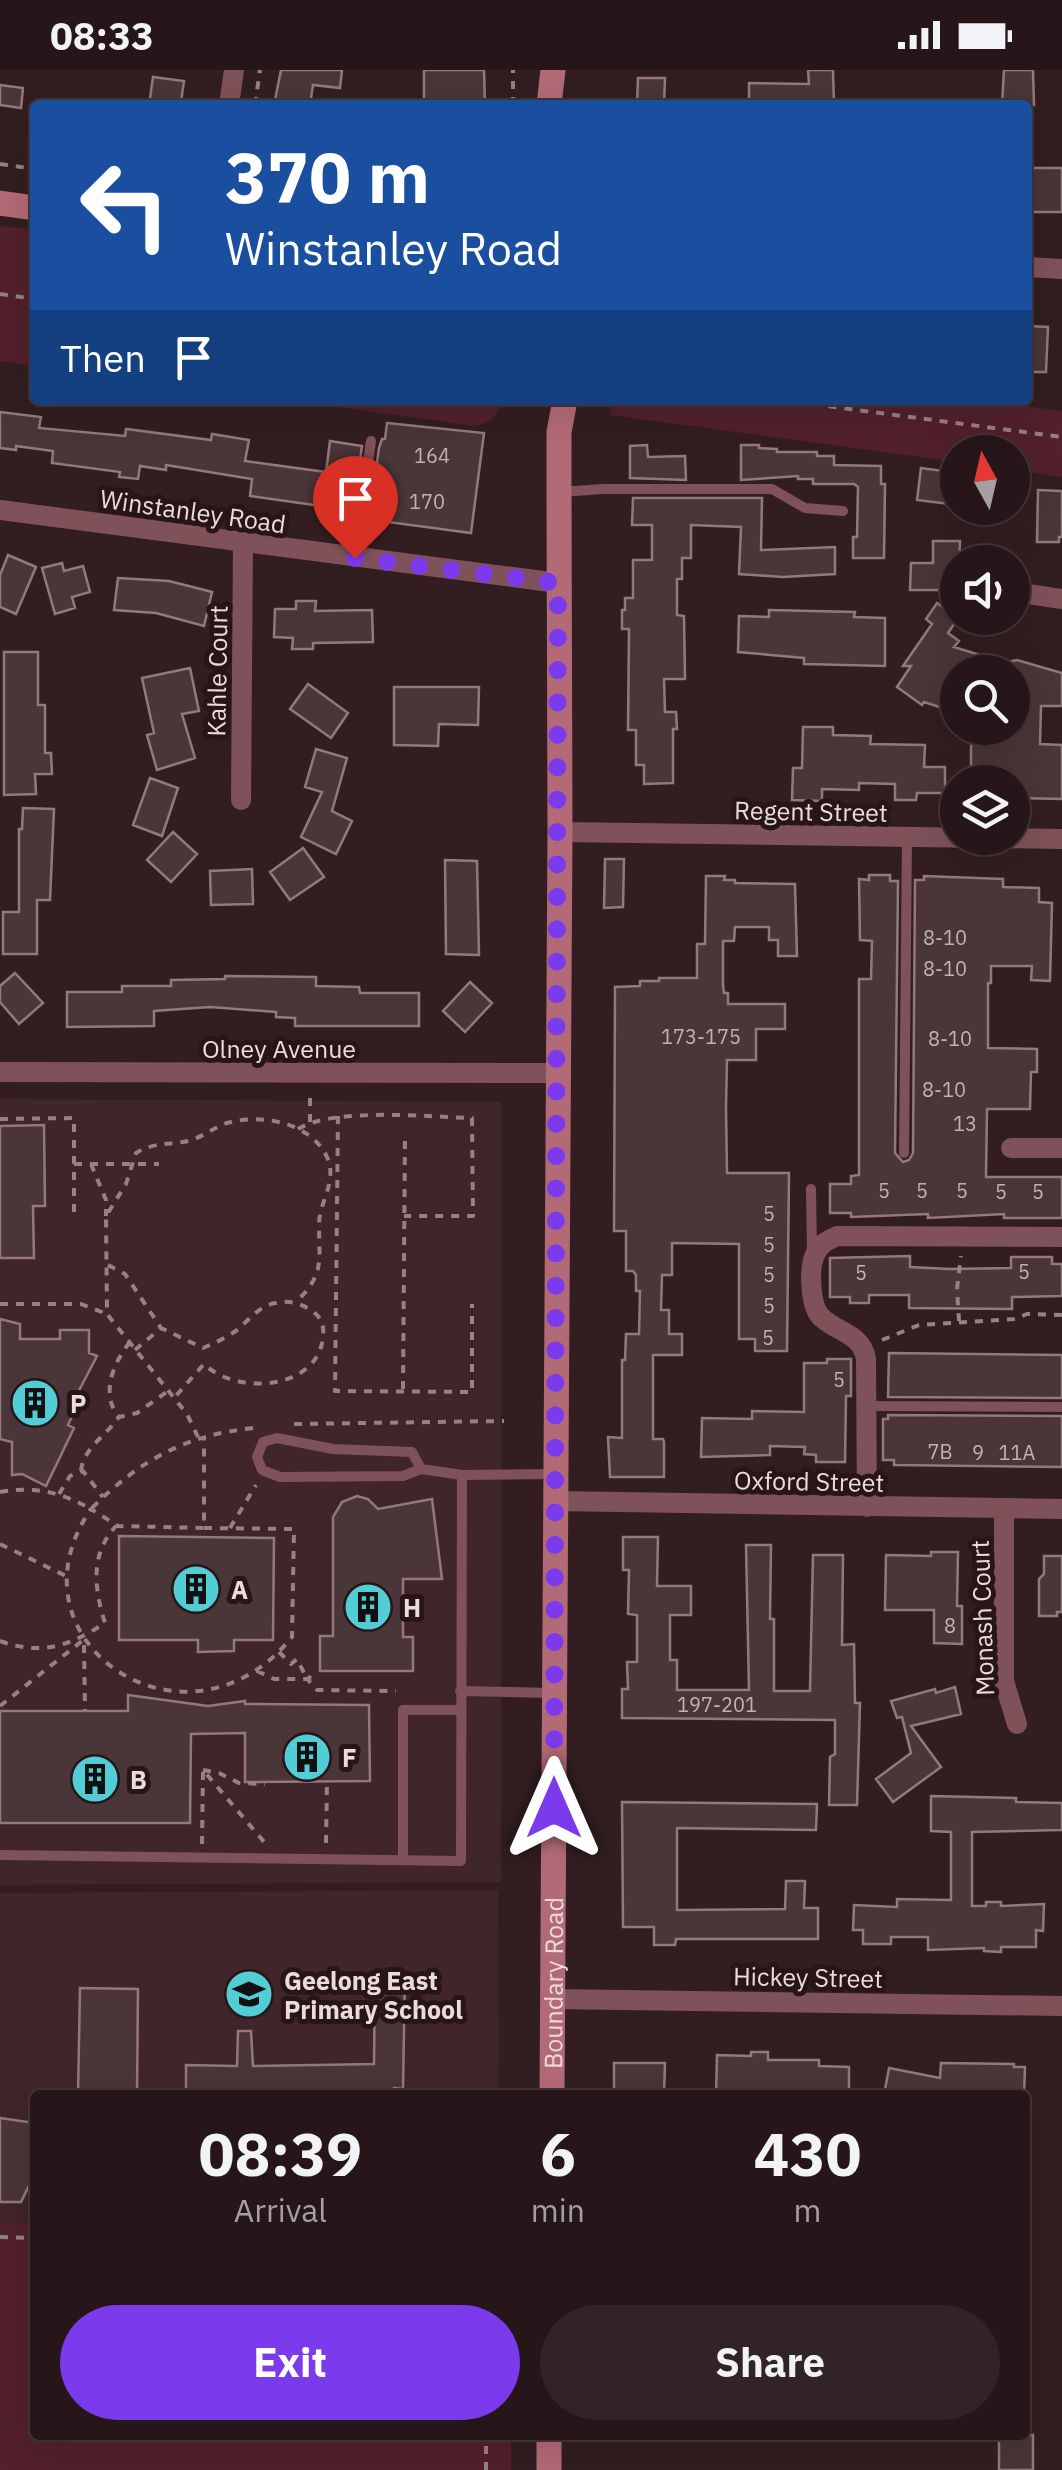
<!DOCTYPE html>
<html lang="en">
<head>
<meta charset="utf-8">
<style>
  :root { --surface:#261619; --page:#322326; --text:#f1f3f6; --muted:#a49fa2; --line:#423538; --accent:#7c3aed }
  body { margin:0; font-family:"IBM Plex Sans",sans-serif; background:var(--page); color:var(--text); height:100vh; display:flex; flex-direction:column; font-size:38px; white-space:nowrap }
  * { box-sizing:border-box; margin:0 }
  p { font-size:32px; color:var(--muted) }
  .icon { flex:none; width:55px; height:55px; fill:none; stroke:currentColor; stroke-width:2; stroke-linecap:round; stroke-linejoin:round }
  .map { position:relative; flex:1; overflow:hidden }
  .sheet { position:absolute; left:30px; top:2020px; width:1000px; height:350px; display:flex; flex-direction:column; background:var(--surface); border-radius:10px; box-shadow:0 10px 40px #0002,0 0 0 2px var(--line) }
  .sheet>* { flex:none }
  .top-card { position:absolute; left:30px; top:30px; width:1002px; height:305px; border-radius:10px; box-shadow:0 10px 40px #0002,0 0 0 2px var(--line); background:#1a4fa0; color:#fff; overflow:hidden }
  .needle { width:65px; rotate:352deg }
  .controls { position:absolute; left:940px; top:365px; display:grid; gap:20px }
  .controls a { display:grid; place-items:center; width:90px; height:90px; border-radius:50%; background:var(--surface); box-shadow:0 10px 40px #0002,0 0 0 2px var(--line); font-size:50px }
  .pin { position:absolute; display:grid; place-items:center; width:85px; height:85px; color:#fff; margin:-102px -42px; border-radius:50% 50% 50% 0; rotate:-45deg; box-shadow:0 0 10px #0007 }
  .pin .icon { rotate:45deg }
  .me { position:absolute; width:110px; margin:-55px; rotate:0deg; stroke-linejoin:round; filter:drop-shadow(0 0 8px #0008) }
  .turn { display:flex; align-items:center; gap:35px; height:210px; padding:0 30px; font-size:45px }
  .turn .icon { width:130px; height:130px; stroke-width:2.5 }
  .turn b { display:block; font-size:70px; line-height:85px }
  .then { display:flex; align-items:center; height:95px; padding:0 30px; background:#0003; gap:20px; font-size:38px }
  .eta { display:flex; justify-content:space-evenly; align-items:center; height:170px; text-align:center }
  .eta b { font-size:60px; font-weight:800; line-height:70px }
  .button { display:flex; gap:20px; margin-top:auto; padding:20px 30px }
  .button a { flex:1; height:115px; border-radius:60px; background:var(--accent); color:#fff; font-size:40px; font-weight:800; line-height:115px; text-align:center }
  .button a+a { background:var(--page); color:var(--text) }
  .status { display:flex; justify-content:space-between; align-items:center; height:70px; padding:0 50px; background:var(--surface); direction:ltr }
  .status svg { height:28px; fill:currentColor }
  .map>svg:first-child { display:block }
</style>
</head>
<body>
<div class="status"><b>08:33</b><svg viewBox="0 0 49 12"><path d="M0 12V9h3v3zM5 12V6h3v6zM10 12V3h3v9zM15 12V0h3v12zM26 1h20v11H26zM47 4h2v5h-2z"/></svg></div>
<div class="map">
<svg width="1062" height="2400" viewBox="0 0 1062 2400">
  <rect width="100%" height="100%" fill="#321e21"/>
  <path fill="#40252a" d="M0 1029 501 1032V1812L0 1815Z
    M498 1820 499 2025H35V2155H0V1823Z"/>
  <path fill="#52212b" d="M0 156 35 160V296L0 291Z
    M286 330H506L492 349 477 356Z
    M611 330H980L1062 341V407L1013 400 1012 382H958L957 392 610 345Z
    M0 2153H35V2365H511V2400H0Z"/>
  <path fill="#4a3538" stroke="#92797d" stroke-width="2.5" d="M281 0H342L340 18 313 15 310 35H274Z
    M424 0H484L485 35H424Z
    M808 0H833L834 35H749V13L809 14Z
    M1004 0H1033L1034 35H1002Z
    M153 7 184 11 181 32 149 35Z
    M638 8H665L664 35H637Z
    M0 15 23 18 21 38 0 35Z
    M1028 98H1062V142H1028Z
    M1028 256 1048 257 1046 302H1028Z
    M0 342 41 347 39 358 125 366 126 359 211 370 212 364 249 370 245 391 326 402 330 371 362 376 354 432 350 431 349 440 250 426 252 409 166 395V400L140 396 138 409 119 407 120 402 52 393 53 381 16 376V380L0 378Z
    M387 353 484 363 471 463 388 452 390 436 371 434 379 378 382 369H385Z
    M647 375 648 387 685 386 686 410 630 408V376Z
    M741 375H759V378L777 379V382H817V386H834V395L881 396V414H885L884 488H853V467H857L858 417 854 414H813V409H798V406L741 410Z
    M921 398 958 403V435L917 430Z
    M1038 420 1062 421V467H1059V472H1037Z
    M633 428H762L761 480 835 477V504L783 507 739 504 741 457 691 455V488H682V509H677V545L684 546 685 609H664L665 642H676L677 659H673V713L644 714V695H636V660H628L629 559H622V540H625V528H633V490H652V455H632Z
    M933 471H960L958 520H910L911 493H933Z
    M8 485 36 497 16 544 0 537V505Z
    M62 493 64 501 83 496 90 522 72 527 75 538 55 544 42 498Z
    M118 508 169 511 212 522 204 556 156 543 114 540Z
    M296 531H316L315 541 372 540 373 572 313 573V579H292L293 568 274 567 275 539H296Z
    M937 533 958 548 948 563 959 571 954 577 1012 595V591L1017 590 1062 603V636H1041L1040 674 1062 675V729L1012 728V712H971V661L1012 662V602H958V643L924 632 922 635 897 617 911 596H903L932 554 926 549Z
    M769 540 855 542 854 547 885 548V596L804 594V588L738 582 739 546 769 547Z
    M4 582H38V635H45V683H51L52 704H35L36 724 4 725Z
    M190 598 199 641 182 644 195 688 157 700 147 665 154 663 142 608Z
    M308 614 348 643 331 668 290 639Z
    M394 617H479L478 655 439 654 438 676 394 675Z
    M803 657H833V665L871 666 870 674 925 675 924 697H945V723H917L916 730H895V714L859 713V720L822 719V731L792 730 793 698H802Z
    M316 679 347 688 332 741 352 751 336 784 301 767 322 722 305 717Z
    M150 708 178 718 162 766 133 755Z
    M23 738 54 739 50 830H37V884H3V842H19V759H22Z
    M173 762 197 784 171 812 147 790Z
    M303 778 324 807 290 830 270 802Z
    M605 789H624L623 837 604 838Z
    M445 790 477 791 479 885 446 884Z
    M252 799 253 834 211 835 210 801Z
    M869 805H890V811H898L895 1083 903 1092 909 1090 913 1083 915 810H924V806L1003 809V817L1039 818V832L1052 833 1050 911 1031 910 1032 896H991V913H988V978L1037 979V1002H1031L1030 1039H987L986 1107H1062V1148H1004V1144L928 1148V1144L851 1147V1143H830V1114H851V1106L859 1105V909H871L872 871 860 870 859 809 869 810Z
    M706 806H725L724 810H735V813L795 814 797 886H778V870H769V857H735L734 871H723V915L724 923H728V934H785V959H756V990H727L726 1037 727 1103H789L787 1281H755V1269H739V1174L672 1173V1205H662L661 1240H669V1264H682V1285H653V1369H663L664 1372V1407H610L608 1367 622 1368V1290H625L626 1264H639L640 1221H636V1205L633 1201H626V1161H614L615 917 640 916V911H659V908H697V874H705Z
    M15 903 43 933 19 954 0 932V916Z
    M225 906 316 907V916L359 917 360 923H419V956H295V948L276 947V942L210 937 154 941V956L67 957V922H122V916H171V910L225 909Z
    M470 912 492 933 465 962 443 941Z
    M44 1055 45 1136H33L34 1188H0V1056Z
    M910 1186V1197L949 1199 1011 1198V1187H1052V1194H1062V1226L1012 1227V1239L909 1238V1225H869V1233H850V1227H830V1188Z
    M0 1249 20 1254V1269H60V1260H89V1283L97 1286 72 1334 77 1336 68 1355 74 1358 46 1416 22 1404 12 1405V1372L0 1369Z
    M889 1283 1062 1285V1328L888 1327Z
    M827 1289H851V1326H846L845 1392H816V1385L804 1384 805 1377 770 1376V1385L701 1387 702 1348 752 1349V1341L804 1342V1293H827Z
    M888 1345 1062 1346V1397L894 1395V1390H883V1349H888Z
    M357 1426 368 1429 378 1439 432 1429 442 1509H403V1567H413V1601H320V1566H333V1447L342 1432Z
    M119 1466 274 1468 273 1570H234V1581L198 1582V1570H119Z
    M623 1467H658L657 1516H691V1545H670V1590H677V1620H749L746 1475H771L770 1549H774V1621H810L813 1485H843L842 1575 854 1574 855 1633H860L857 1735H829L830 1687 835 1684V1650L622 1648V1619H628L627 1592H637V1545L628 1544 629 1500H623Z
    M931 1482H958L957 1536H962V1574L934 1573V1540H885L886 1485 931 1486Z
    M1044 1486H1062V1542H1057V1546H1039V1509L1044 1504Z
    M955 1617 961 1644 911 1656 941 1697 893 1732 876 1709 911 1683 902 1647 897 1648 891 1631 935 1619 936 1623Z
    M128 1625 208 1636 245 1631V1634L369 1635 370 1711 245 1712V1663L191 1664 190 1753H0V1641H128Z
    M931 1726 1016 1728V1732L1062 1733V1760L972 1762V1836H986V1832H1001V1836L1044 1834 1043 1861 1036 1860V1877H1001V1882L984 1881V1878L928 1880V1867H891V1874H863V1860H853L854 1835 897 1837V1829L951 1830V1762L931 1761Z
    M622 1732 817 1734 816 1760 677 1758V1840L785 1839 786 1811H805L804 1838H818V1869H676L675 1875H654V1857H623Z
    M375 1903H405L403 2019 394 2018V2025H186V1995L237 1996 238 1961H251L253 1996 374 1994Z
    M80 1918 138 1919 137 2025H78Z
    M751 1982H768V1990H819V1996L849 1997V2025H716L717 1985 751 1986Z
    M614 1993H665L664 2025H614Z
    M941 1993 1014 1994V1997H1025L1024 2025H884L889 1998 940 2008Z
    M0 2048 35 2053V2103L21 2132H0Z
    M999 2365H1033V2400H999Z"/>
  <g fill="none" stroke-linecap="round" stroke-linejoin="round">
    <path stroke="#948385" stroke-width="4" stroke-dasharray="8 8" stroke-linecap="butt" d="M255 35 260 0
      M513 35V0
      M0 94 35 99
      M0 224 35 229
      M781 330 1062 367
      M338 1046 335 1321 472 1322V1234
      M0 1049 74 1048V1142
      M310 1052V1024
      M298 1059C334 1037 429 1047 472 1048L473 1146H404
      M74 1094H159
      M91 1094 106 1130V1146
      M108 1195 125 1204 161 1258
      M0 1234H81L107 1244
      M959 1251 957 1219 961 1186
      M882 1270 919 1255 1014 1249 1027 1244 1062 1245
      M130 1272C113 1293 100 1325 119 1347L137 1343 168 1321
      M135 1280 161 1258 203 1278C215 1273 227 1267 237 1260 249 1250 259 1236 275 1233 289 1230 300 1233 311 1240 322 1248 324 1254 323 1267 318 1320 237 1326 204 1294L174 1328
      M403 1319 405 1064
      M294 1354 504 1351
      M198 1367 187 1344 107 1244 106 1146 126 1114 136 1083C153 1072 170 1075 188 1071 204 1067 216 1055 231 1052 264 1044 311 1053 327 1087 338 1112 319 1131 319 1155 319 1191 325 1204 296 1232
      M81 1401C83 1378 107 1365 119 1347
      M0 1422C36 1416 60 1422 91 1439 140 1390 185 1365 254 1358
      M59 1424 70 1406 83 1401 103 1427
      M204 1458 294 1459 292 1567C187 1697 0 1571 91 1439L118 1456 204 1458V1366
      M230 1458 256 1415
      M0 1474 66 1506
      M0 1571C41 1586 70 1576 105 1553 94 1518 90 1484 116 1456
      M84 1575 85 1640
      M279 1582 291 1594 297 1589 304 1603 310 1604 309 1611 317 1620 396 1621
      M257 1601 274 1609H310
      M0 1636 82 1571
      M203 1700 219 1703 239 1713 265 1714
      M326 1773 327 1713
      M202 1774 203 1700 265 1773
      M0 2167 35 2168
      M486 2400V2365"/>
    <path stroke="#7f5259" stroke-width="10" d="M560 422 603 419H772L805 438 843 441
      M355 487 371 371
      M904 1083 907 767
      M811 1119 812 1182
      M867 1336 1062 1337
      M462 1405 556 1404
      M460 1621 553 1623
      M0 1785 461 1791 462 1405 421 1399 403 1406 280 1407 262 1400 257 1387 263 1372 277 1368 333 1379 412 1382 421 1399
      M403 1790V1640H460"/>
    <path stroke="#7f5259" stroke-width="20" d="M229 35 234 0
      M1028 197 1062 199
      M0 440 558 513
      M1028 524 1062 529
      M241 730 243 473
      M560 762 1062 769
      M0 1002 558 1003
      M1011 1078H1062
      M555 1431 1062 1439
      M867 1437 866 1289C862 1264 839 1263 822 1248 810 1238 809 1201 814 1187 818 1175 826 1171 837 1166L1062 1167
      M1004 1438V1611L1017 1654
      M552 1929 1062 1936"/>
    <g stroke="#b36a77" stroke-width="25">
      <path d="M549 35 553 0"/>
      <path d="M0 133 35 138"/>
      <path id="s1" d="M552 2025 560 762 559 423V362L565 330"/>
      <path d="M549 2400V2365"/>
    </g>
  </g>
  <g fill="none" stroke-linecap="round" stroke-linejoin="round">
    <path stroke="#7c3aed" stroke-width="18" stroke-dasharray="0 32.4" d="M355 488 558 513 554 1738"/>
  </g>
  <defs>
    <g id="building-disc" transform="scale(2.5)"><circle r="9.5" fill="#52ccd5" stroke="#281518"/><path d="M-4-6H4V6H1V3H-1V6H-4ZM-2.5-4.3h1.7v1.8h-1.7ZM.8-4.3h1.7v1.8H.8ZM-2.5-1h1.7V.8h-1.7ZM.8-1h1.7V.8H.8Z" fill="#111"/></g>
    <g id="school-disc" transform="scale(2.5)"><circle r="9.5" fill="#52ccd5" stroke="#281518"/><path d="M0-5L7-2L0 1L-7-2ZM-4 1L0 2.5L4 1V4Q0 6-4 4Z" fill="#111"/></g>
  </defs>
  <g fill-rule="evenodd">
    <use href="#building-disc" x="35" y="1333"/>
    <use href="#building-disc" x="196" y="1519"/>
    <use href="#building-disc" x="368" y="1537"/>
    <use href="#building-disc" x="307" y="1687"/>
    <use href="#building-disc" x="95" y="1709"/>
    <use href="#school-disc" x="249" y="1924"/>
  </g>
  <g text-anchor="middle" dominant-baseline="central" stroke-width="10" stroke-linejoin="round" paint-order="stroke">
    <g font-size="20" fill="#c2b2b4">
      <text x="432" y="385">164</text>
      <text x="427" y="431">170</text>
      <text x="945" y="867">8-10</text>
      <text x="945" y="898">8-10</text>
      <text x="701" y="966">173-175</text>
      <text x="950" y="968">8-10</text>
      <text x="944" y="1019">8-10</text>
      <text x="965" y="1053">13</text>
      <text x="884" y="1120">5</text>
      <text x="922" y="1120">5</text>
      <text x="962" y="1120">5</text>
      <text x="1001" y="1121">5</text>
      <text x="1038" y="1121">5</text>
      <text x="769" y="1143">5</text>
      <text x="769" y="1174">5</text>
      <text x="1024" y="1201">5</text>
      <text x="861" y="1202">5</text>
      <text x="769" y="1204">5</text>
      <text x="769" y="1235">5</text>
      <text x="768" y="1267">5</text>
      <text x="839" y="1309">5</text>
      <text x="940" y="1381">7B</text>
      <text x="978" y="1382">9</text>
      <text x="1017" y="1382">11A</text>
      <text x="950" y="1555">8</text>
      <text x="717" y="1634">197-201</text>
    </g>
    <g font-size="25" fill="#eadcde" stroke="#281518">
      <text transform="translate(193 441) rotate(8)">Winstanley Road</text>
      <text transform="translate(217 601) rotate(-89)">Kahle Court</text>
      <text transform="translate(811 741) rotate(1)">Regent Street</text>
      <text x="279" y="978">Olney Avenue</text>
      <text transform="translate(809 1411) rotate(1)">Oxford Street</text>
      <text transform="translate(982 1548) rotate(-92)">Monash Court</text>
      <text transform="translate(808 1907) rotate(1)">Hickey Street</text>
      <text stroke="none"><textPath href="#s1" startOffset="112">Boundary Road</textPath></text>
    </g>
    <g font-size="25" font-weight="bold" fill="#eadcde" stroke="#281518" text-anchor="start">
      <text x="70" y="1333">P</text>
      <text x="231" y="1519">A</text>
      <text x="403" y="1537">H</text>
      <text x="342" y="1687">F</text>
      <text x="130" y="1709">B</text>
      <text x="284" y="1910">Geelong East<tspan x="284" dy="29">Primary School</tspan></text>
    </g>
  </g>
</svg>
<div class="controls">
<a><svg class="needle" viewBox="-14 -14 28 28"><path d="M0-13l5 13h-10z" fill="#e53935"/><path d="M0 13l5-13h-10z" fill="#a49fa2"/></svg></a>
<a><svg class="icon" aria-label="sound" viewBox="0 0 24 24"><path d="M4 9h4l5-4v14l-5-4H4zM17 9q2 3 0 6"/></svg></a>
<a><svg class="icon" aria-label="search" viewBox="0 0 24 24"><circle cx="10" cy="10" r="6"/><path d="M15 15l6 6"/></svg></a>
<a><svg class="icon" aria-label="layers" viewBox="0 0 24 24"><path d="M12 4l9 5-9 5-9-5zM3 14l9 5 9-5"/></svg></a>
</div>
<div class="pin" style="left:355px;top:488px;background:#d93025"><svg class="icon" aria-label="arrive" viewBox="0 0 24 24"><path d="M6 21V4h12l-3 4 3 4H6"/></svg></div>
<svg class="me" style="left:554px;top:1738px" viewBox="-20 -20 40 40"><path d="M0-17L14 15 0 8-14 15z" fill="#7c3aed" stroke="#fff" stroke-width="4"/></svg>
<div class="top-card">
<div class="turn"><svg class="icon" aria-label="left" viewBox="0 0 24 24"><path d="M17 20v-9H6M10 6l-5 5 5 5"/></svg><div><b>370 m</b>Winstanley Road</div></div>
<div class="then">Then<svg class="icon" aria-label="arrive" viewBox="0 0 24 24"><path d="M6 21V4h12l-3 4 3 4H6"/></svg></div>
</div>
<section class="sheet">
<div class="eta">
<div><b>08:39</b><p>Arrival</p></div>
<div><b>6</b><p>min</p></div>
<div><b>430</b><p>m</p></div>
</div>
<div class="button"><a>Exit</a><a>Share</a></div>
</section>
</div>
</body>
</html>
